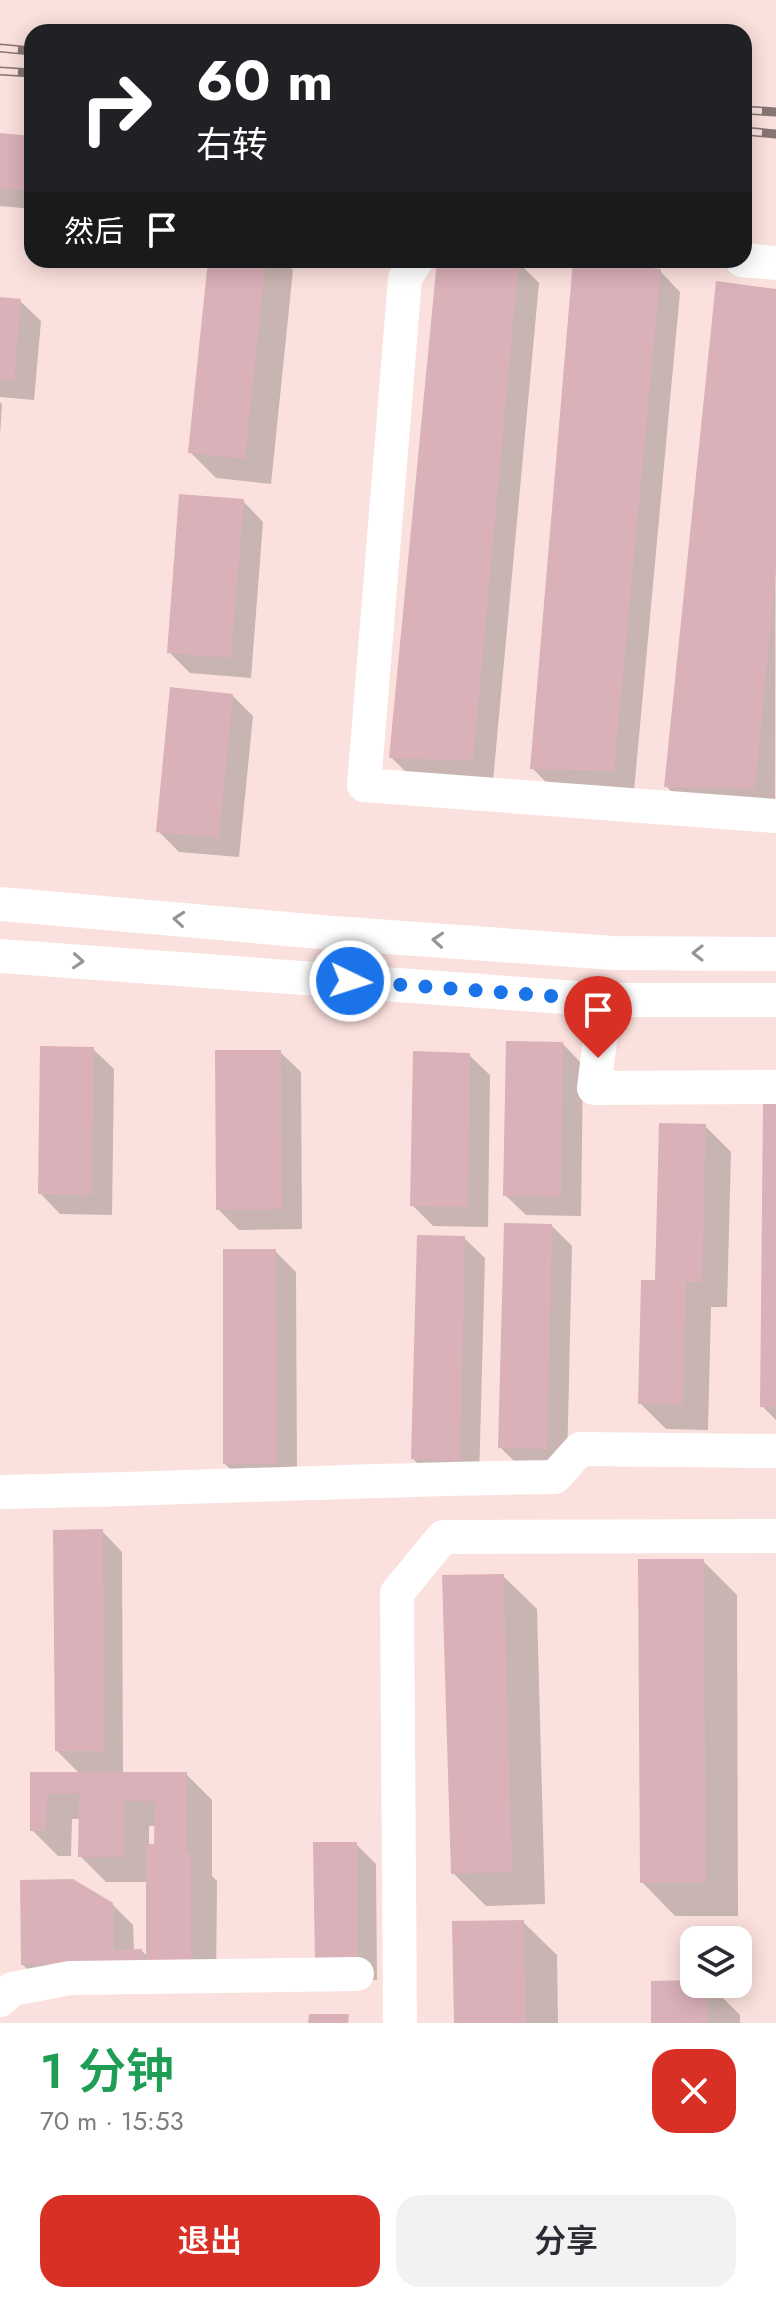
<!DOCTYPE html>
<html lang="zh">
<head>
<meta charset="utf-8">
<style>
  :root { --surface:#fff; --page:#f2f2f3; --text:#2b2b33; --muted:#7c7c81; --accent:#d93025 }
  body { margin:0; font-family:Jost,"Noto Sans SC",sans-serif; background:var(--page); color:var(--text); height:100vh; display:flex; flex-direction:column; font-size:30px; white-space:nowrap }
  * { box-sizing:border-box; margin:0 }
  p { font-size:26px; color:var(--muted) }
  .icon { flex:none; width:44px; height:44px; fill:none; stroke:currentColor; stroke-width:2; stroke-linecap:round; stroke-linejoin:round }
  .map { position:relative; height:2023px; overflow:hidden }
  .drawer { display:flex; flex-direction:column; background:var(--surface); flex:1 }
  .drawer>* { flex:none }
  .guide { position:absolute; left:24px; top:24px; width:728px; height:244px; border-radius:24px; box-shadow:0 4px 20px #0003; background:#202124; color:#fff; overflow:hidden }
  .controls { position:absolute; left:680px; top:1926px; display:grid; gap:16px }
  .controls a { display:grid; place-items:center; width:72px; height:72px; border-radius:16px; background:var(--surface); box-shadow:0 4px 20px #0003; font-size:40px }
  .pin { position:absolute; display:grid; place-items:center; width:68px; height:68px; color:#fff; margin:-82px -34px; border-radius:50% 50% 50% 0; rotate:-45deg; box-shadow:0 0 8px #0007 }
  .pin .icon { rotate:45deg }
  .me { position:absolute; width:88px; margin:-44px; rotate:94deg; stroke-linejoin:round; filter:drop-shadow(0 0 6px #0008) }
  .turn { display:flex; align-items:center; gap:28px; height:168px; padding:0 40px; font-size:36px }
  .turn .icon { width:104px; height:104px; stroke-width:2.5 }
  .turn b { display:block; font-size:56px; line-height:68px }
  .then { display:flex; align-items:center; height:76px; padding:0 40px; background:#0003; gap:16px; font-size:30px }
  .round { display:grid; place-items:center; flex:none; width:84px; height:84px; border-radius:24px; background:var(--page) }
  .headline { display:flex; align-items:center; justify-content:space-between; height:136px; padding:0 40px }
  h1 { font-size:48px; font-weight:600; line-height:60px; color:#1e9e55 }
  .action { display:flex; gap:16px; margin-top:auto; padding:16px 40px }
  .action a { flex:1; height:92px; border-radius:24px; background:var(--accent); color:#fff; font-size:32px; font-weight:600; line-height:92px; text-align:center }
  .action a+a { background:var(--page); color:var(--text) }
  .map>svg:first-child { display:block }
</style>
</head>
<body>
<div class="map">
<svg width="776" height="2023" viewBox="0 0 776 2023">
  <rect width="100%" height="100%" fill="#fbe1dd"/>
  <path fill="#0003" fill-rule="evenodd" d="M0 135 32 138V209L0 206Z
    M210 260H283L293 270 271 484 216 478 190 452Z
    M439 260 518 262 539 283 493 781 411 777 391 757Z
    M660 271 680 292 634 791 552 788 532 768Z
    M776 291 775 808 687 807 666 786Z
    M0 299 20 301 41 321 34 400 0 397Z
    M0 402 2 405 0 435Z
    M243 501 263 522 251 678 190 673 169 652Z
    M233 696 253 716 239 857 179 852 158 831Z
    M563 1044 583 1065 581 1216 526 1215 505 1195Z
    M93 1049 114 1069 112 1215 60 1214 40 1193Z
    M280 1052 301 1072 302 1229 239 1230 218 1209Z
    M469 1055 490 1075 488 1227 433 1226 412 1205Z
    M776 1106V1420L762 1406Z
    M705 1126 731 1152 727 1307H711L708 1430 666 1429 640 1403 657 1282Z
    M552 1226 572 1246 567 1468H521L500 1447Z
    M464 1238 485 1258 479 1481 434 1479 413 1459Z
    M275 1251 296 1272 297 1484H246L225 1464Z
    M102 1531 122 1552 123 1774H186L212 1800V1876L217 1881 216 1986 44 1985 23 1965 112 1904 133 1925 134 1951H142L148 1957V1882H106L80 1856 81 1819H72L71 1856H58L32 1830V1774H80L57 1751ZM149 1826H157L156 1846H149Z
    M703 1561 737 1595 738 1916H675L642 1882Z
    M503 1576 537 1609 545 1904 486 1906 453 1873Z
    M356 1844 376 1864 377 1980 337 1981Z
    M523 1922 557 1955 558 2023H456Z
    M694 1982V1984H709L740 2015V2023H653Z"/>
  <path fill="#dab0b9" d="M0 133 32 136V191L0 188Z
    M208 260H266L245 459 188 453Z
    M437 260H519L473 761 389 758Z
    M573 260 661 269 614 771 530 769Z
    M716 281 776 289V570L755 789 664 787Z
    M0 297 21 299 14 381 0 379Z
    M179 494 244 499 231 658 167 653Z
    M170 687 233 694 219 838 156 832Z
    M506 1041 563 1042 561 1197 503 1196Z
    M40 1046 94 1047 92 1195 38 1194Z
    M215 1050H281L282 1209 216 1210Z
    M413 1051 470 1053 468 1207 410 1206Z
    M763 1103 776 1104V1407H760Z
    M659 1123 706 1124 702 1282H686L683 1405 638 1404 641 1280H655Z
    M504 1223 552 1224 547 1449 498 1448Z
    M417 1235 465 1236 460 1461 411 1459Z
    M223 1249H276L277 1464H223Z
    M103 1529 104 1751H55L53 1530Z
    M638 1559H704L706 1883H640Z
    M504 1574 512 1872 451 1874 442 1575Z
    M30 1772H187V1853H191V1961H146V1844H154L155 1801H124V1857H78L79 1793 47 1794 46 1831H30Z
    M313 1842H357V1960L315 1962Z
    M73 1879 113 1903 114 1950 142 1949 143 1962 21 1965 20 1880Z
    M524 1920 526 2023H454L452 1921Z
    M694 1980V1984H708V2023H651V1981Z
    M309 2014H349L348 2023H308Z"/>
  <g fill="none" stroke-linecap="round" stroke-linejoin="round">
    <path stroke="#fff" stroke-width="34" d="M416 260 405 279 364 785 776 816
      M742 260 776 263
      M0 904 333 933 613 953 776 954
      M0 956 605 1000H776
      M605 1000 594 1088 776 1087
      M0 1492C185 1489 370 1479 555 1477L580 1449 776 1451
      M0 2000 12 1989 70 1978 357 1974
      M400 2023 397 1593 443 1537 776 1536"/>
    <g stroke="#867572" stroke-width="9">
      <path id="rail" d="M0 48 32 51
        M0 71 32 73
        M744 110 776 112
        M744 131 776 134"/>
    </g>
    <use href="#rail" stroke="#fbe1dd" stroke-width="6" stroke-dasharray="18" stroke-linecap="butt"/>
  </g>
  <defs><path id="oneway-chevron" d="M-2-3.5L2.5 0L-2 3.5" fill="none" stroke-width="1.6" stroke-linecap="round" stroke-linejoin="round" transform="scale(2)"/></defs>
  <g stroke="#989493">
    <use href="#oneway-chevron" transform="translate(179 919) rotate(-175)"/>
    <use href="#oneway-chevron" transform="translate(438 940) rotate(-176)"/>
    <use href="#oneway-chevron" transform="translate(698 953) rotate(-180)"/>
    <use href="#oneway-chevron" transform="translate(78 961) rotate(4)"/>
  </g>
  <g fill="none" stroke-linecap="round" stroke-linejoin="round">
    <path stroke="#1a73e8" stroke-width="14" stroke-dasharray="0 25.2" d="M350 981 605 1000 598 1058"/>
  </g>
</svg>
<div class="controls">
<a><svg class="icon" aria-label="layers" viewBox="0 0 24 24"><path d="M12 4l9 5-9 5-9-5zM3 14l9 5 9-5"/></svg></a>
</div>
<div class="pin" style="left:598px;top:1058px;background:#d93025"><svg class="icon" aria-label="arrive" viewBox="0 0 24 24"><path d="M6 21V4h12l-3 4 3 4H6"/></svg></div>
<svg class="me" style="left:350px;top:981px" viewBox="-20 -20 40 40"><circle r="17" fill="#1a73e8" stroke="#fff" stroke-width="3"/><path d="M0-11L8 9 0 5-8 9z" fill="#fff"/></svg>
<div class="guide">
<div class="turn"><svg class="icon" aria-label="right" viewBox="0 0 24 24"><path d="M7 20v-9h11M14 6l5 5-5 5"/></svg><div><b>60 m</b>右转</div></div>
<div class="then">然后<svg class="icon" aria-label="arrive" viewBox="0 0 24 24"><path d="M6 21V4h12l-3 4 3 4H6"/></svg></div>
</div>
</div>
<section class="drawer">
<div class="headline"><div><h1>1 分钟</h1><p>70 m · 15:53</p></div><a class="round" style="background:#d93025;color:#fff"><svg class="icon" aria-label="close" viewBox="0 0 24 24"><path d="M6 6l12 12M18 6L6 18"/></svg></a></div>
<div class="action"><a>退出</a><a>分享</a></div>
</section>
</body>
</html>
